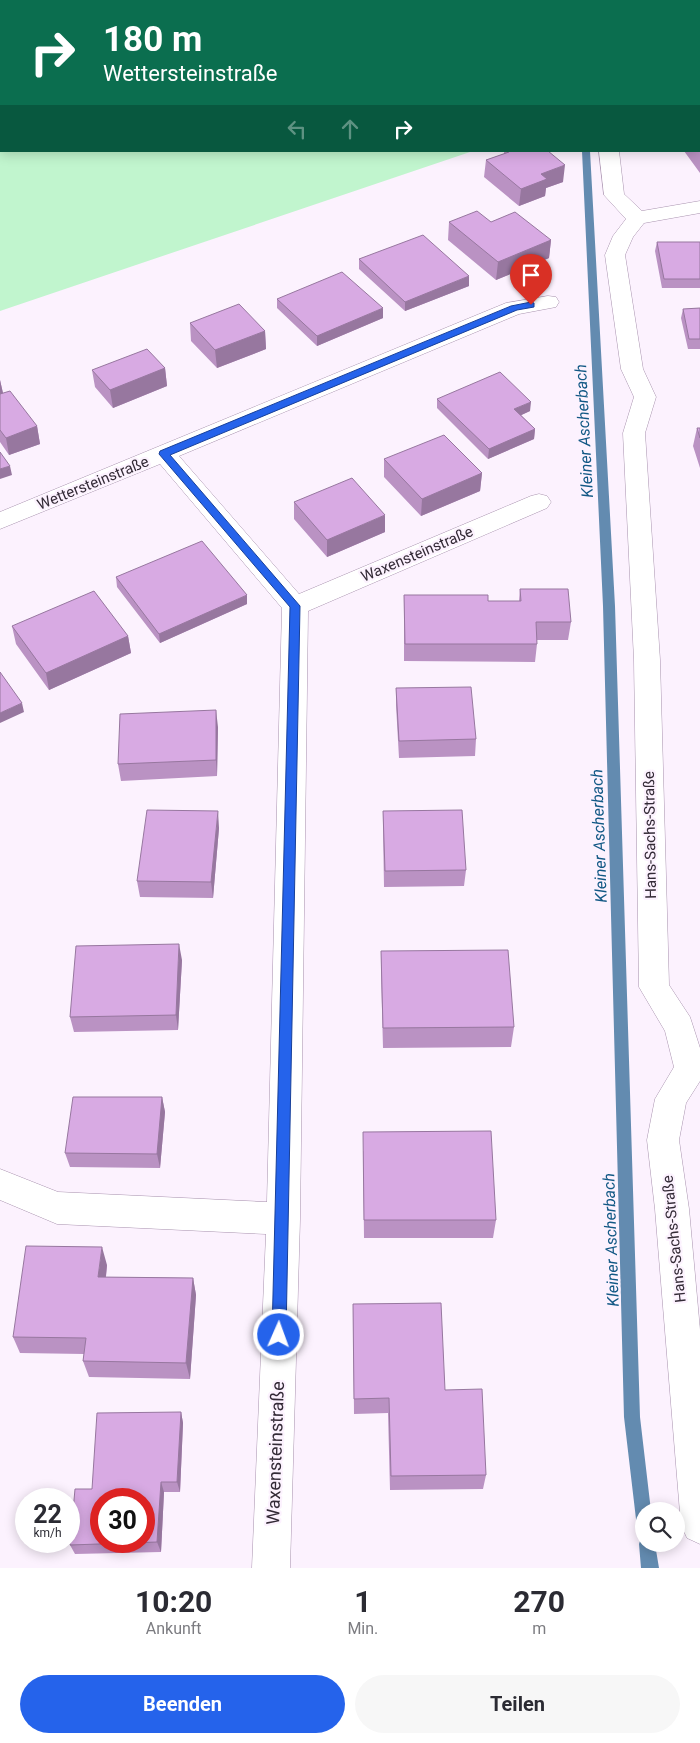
<!DOCTYPE html>
<html lang="de">
<head>
<meta charset="utf-8">
<style>
  :root { --surface:#fff; --page:#f7f7f7; --text:#2b2b33; --muted:#7c7c81; --accent:#2563eb }
  body { margin:0; font-family:Roboto,sans-serif; background:var(--page); color:var(--text); height:100vh; display:flex; flex-direction:column; font-size:19px; white-space:nowrap }
  * { box-sizing:border-box; margin:0 }
  p { font-size:16px; color:var(--muted) }
  .icon { flex:none; width:28px; height:28px; fill:none; stroke:currentColor; stroke-width:2; stroke-linecap:round; stroke-linejoin:round }
  .map { position:relative; height:1568px; overflow:hidden }
  .side { display:flex; flex-direction:column; background:var(--surface); flex:1 }
  .side>* { flex:none }
  .top-card { position:absolute; left:0px; top:0px; width:700px; height:152px; box-shadow:0 2px 12px #0003; background:#0b6e4f; color:#fff; overflow:hidden }
  .controls { position:absolute; left:635px; top:1502px; display:grid; gap:10px }
  .controls a { display:grid; place-items:center; width:50px; height:50px; border-radius:50%; background:var(--surface); box-shadow:0 2px 12px #0003; font-size:25px }
  .speed { position:absolute; left:15px; top:1488px; display:flex; gap:10px; font-size:25px; font-weight:700; text-align:center }
  .speed>* { display:grid; place-content:center; width:65px; height:65px; border-radius:50%; background:var(--surface); box-shadow:0 2px 12px #0003; line-height:1 }
  .speed small { font-size:12px; font-weight:400 }
  .speed .limit { border:8px solid #d22; background:#fff; color:#111 }
  .pin { position:absolute; display:grid; place-items:center; width:42px; height:42px; color:#fff; margin:-51px -21px; border-radius:50% 50% 50% 0; rotate:-45deg; box-shadow:0 0 5px #0007 }
  .pin .icon { rotate:45deg }
  .me { position:absolute; width:55px; margin:-28px; rotate:2deg; stroke-linejoin:round; filter:drop-shadow(0 0 4px #0008) }
  .turn { display:flex; align-items:center; gap:18px; height:105px; padding:0 20px; font-size:22px }
  .turn .icon { width:65px; height:65px; stroke-width:2.5 }
  .turn b { display:block; font-size:35px; line-height:42px }
  .lanes { display:flex; align-items:center; height:48px; padding:0 20px; background:#0003; justify-content:center; gap:25px; direction:ltr }
  .lanes .off { opacity:.35 }
  .eta { display:flex; justify-content:space-evenly; align-items:center; height:85px; text-align:center }
  .eta b { font-size:30px; font-weight:700; line-height:35px }
  .button { display:flex; gap:10px; margin-top:auto; padding:10px 20px }
  .button a { flex:1; height:58px; border-radius:30px; background:var(--accent); color:#fff; font-size:20px; font-weight:700; line-height:58px; text-align:center }
  .button a+a { background:var(--page); color:var(--text) }
  .map>svg:first-child { display:block }
</style>
</head>
<body>
<div class="map">
<svg width="700" height="1568" viewBox="0 0 700 1568">
  <rect width="100%" height="100%" fill="#fcf2fe"/>
  <path fill="#c1f5ce" d="M0 0 407 1H1V151H473L0 311Z"/>
  <g fill="none" stroke-linecap="round" stroke-linejoin="round">
    <path fill="#638bb0" fill-rule="evenodd" d="M562 0H570V1H562Z
      M582 151H590L615 606 640 1417 651 1511H644V1527L638 1525 636 1519 624 1417 603 606Z
      M644 1537V1544H655L659 1568H641L639 1544 641 1538Z"/>
    <g stroke="#a993af" stroke-width="1">
      <path id="minor" d="M421 0H440L441 1H422Z
        M595 0H613V1H596Z
        M699 62H700V72H699Z
        M599 151H619L624 194 642 211 700 201V213L644 223 633 237 625 255 643 369 656 397 645 433 660 660 669 985 690 1017 700 1048V1081L686 1103 679 1140 689 1209 700 1330V1544L687 1538 681 1525 655 1209 647 1140 655 1099 674 1067 665 1031 639 987 634 660 623 433 634 397 621 369 605 255 613 236 626 219 604 195Z
        M548 296 556 297 559 302 556 307 519 314 179 456 299 594 531 496 539 494 547 496 551 502 547 508 308 611 300 1219 290 1568H252L266 1234 57 1224 0 1200V1169L58 1192 267 1202 282 608 160 464 0 529V512L506 303Z"/>
    </g>
    <use href="#minor" fill="#fff" fill-rule="evenodd"/>
  </g>
  <path fill="#ba92c3" d="M640 0H697V1H641Z
    M699 84H700V173L684 151H699Z
    M504 151H548L563 182 546 188 545 196 519 206 484 177 486 160 504 154Z
    M449 222H491L551 240 549 258 496 280 448 240Z
    M657 242H700V288H662L655 251Z
    M359 259 469 286 405 311 359 269Z
    M277 299 383 318 317 346 277 308Z
    M700 308V349H688L681 318 683 309Z
    M190 323 265 331 266 349 217 368 191 341Z
    M165 368 167 386 113 408 95 387 92 370Z
    M0 380 3 393 37 426 40 444 9 455 0 442Z
    M437 399 530 411 521 415 535 429 534 439 488 459 437 408Z
    M697 428H700V468L693 446Z
    M384 459 482 473 480 491 421 516 384 477Z
    M294 502 385 532 327 557 294 519Z
    M116 577 247 604 160 643 117 587Z
    M520 589 571 622 568 640H537V644L535 662 404 661V595L488 601H519Z
    M12 626 128 636 131 653 49 690 16 644Z
    M396 688 476 739 475 756 399 758 396 705Z
    M218 727 217 776 121 781 118 764Z
    M383 811 466 870 464 886 384 887 383 828Z
    M219 828 213 898 140 897 137 881Z
    M381 951 514 1027 511 1047 383 1048 381 972Z
    M182 960 178 1030 74 1032 70 1017Z
    M162 1097 165 1112 160 1168 70 1167 65 1153Z
    M363 1151 496 1220 493 1238H364Z
    M107 1265 106 1277 193 1278 196 1295 190 1379 89 1377 83 1361 84 1354 20 1353 13 1337Z
    M353 1304 445 1390 486 1475 483 1489 390 1490 388 1413 354 1414Z
    M181 1412 183 1423 180 1492H164L161 1552 75 1554 70 1545 92 1489Z"/>
  <path fill="#97779f" d="M651 0H697V1H650Z
    M699 42H700V59H699Z
    M700 114V131H699V115Z
    M565 165 563 182 546 188 545 196 519 206 521 189 541 174Z
    M551 240 549 258 496 280 498 262Z
    M469 276V286L405 311V302Z
    M383 308V318L317 346V336Z
    M265 331 266 349 217 368 215 350Z
    M165 368 167 386 113 408 110 390Z
    M0 380 4 398 0 400Z
    M531 402 530 411 513 419 514 409Z
    M37 426 40 444 9 455 6 438Z
    M535 429 534 439 488 459 489 449Z
    M10 466 12 475 0 479V469Z
    M482 473 480 491 421 516 422 499Z
    M385 515V532L327 557V540Z
    M247 595V604L160 643 159 634Z
    M128 636 131 653 49 690 46 673Z
    M22 703 24 712 0 723V713Z
    M216 710 218 727 217 776 216 760Z
    M218 811 219 828 213 898 211 882Z
    M179 944 182 960 178 1030 176 1015Z
    M162 1097 165 1112 160 1168 157 1154Z
    M102 1247 107 1265 104 1294 98 1277Z
    M193 1278 196 1295 190 1379 186 1363Z
    M181 1412 183 1423 180 1492 177 1482Z
    M161 1482 164 1492 161 1552 157 1542Z"/>
  <path fill="#d8aae3" stroke="#97779f" fill-rule="evenodd" d="M488 0H549L550 1H489Z
    M699 18H700V42H699Z
    M699 84H700V114L699 115Z
    M700 129V151L699 150V130Z
    M508 151H548L565 165 541 174 547 179 521 189 486 160 509 152Z
    M477 211 491 222 515 212 551 240 498 262 449 222Z
    M423 235 469 276 405 302 359 259Z
    M657 242H700V279H664Z
    M342 272 383 308 317 336 277 299Z
    M239 304 265 331 215 350 190 323Z
    M700 308V339H689L683 309Z
    M147 349 165 368 110 390 92 370Z
    M500 372 531 402 514 409 535 429 489 449 437 399Z
    M10 391 37 426 6 438 0 430V394Z
    M697 428H700V438Z
    M444 435 482 473 422 499 384 459Z
    M0 452 10 466 0 469Z
    M352 478 385 515 327 540 294 502Z
    M202 541 247 595 159 634 116 577Z
    M520 589H568L571 622H536L537 644H405L404 595H488V601H521Z
    M94 591 128 636 46 673 12 626Z
    M0 672 22 703 0 713Z
    M471 687 476 739 399 741 396 688Z
    M216 710V760L118 764 120 714Z
    M147 810 218 811 211 882 137 881Z
    M462 810 466 870 385 871 383 811Z
    M179 944 176 1015 70 1017 76 946Z
    M508 950 514 1027 383 1028 381 951Z
    M73 1097H162L157 1154 65 1153Z
    M491 1131 496 1220H364L363 1132Z
    M26 1246 102 1247 98 1277 193 1278 186 1363 83 1361 86 1338 13 1337Z
    M441 1303 445 1390 482 1389 486 1475 391 1476 389 1398 354 1399 353 1304Z
    M181 1412 177 1482H161L157 1542 70 1545 75 1489H92L97 1413ZM101 1499H144V1541H101Z"/>
  <path fill="#2563eb" stroke="#184099" d="M531 302 534 303V307L517 310 170 455 300 606 286 1335 284 1340 279 1342 274 1340 272 1335 290 607 159 454 160 451 511 306Z"/>
  <g text-anchor="middle" dominant-baseline="central" stroke-width="4.5" stroke-linejoin="round" paint-order="stroke">
    <g font-size="15" fill="#332a36" stroke="#fcf2fe">
      <text transform="translate(93 483) rotate(-22)">Wettersteinstraße</text>
      <text transform="translate(417 554) rotate(-23)">Waxensteinstraße</text>
      <text transform="translate(650 835) rotate(-91)">Hans-Sachs-Straße</text>
      <text transform="translate(674 1239) rotate(-96)">Hans-Sachs-Straße</text>
    </g>
    <g font-size="16" font-style="italic" fill="#125885" stroke="#fcf2fe">
      <text transform="translate(584 431) rotate(-93)">Kleiner Ascherbach</text>
      <text transform="translate(599 836) rotate(-92)">Kleiner Ascherbach</text>
      <text transform="translate(611 1240) rotate(-92)">Kleiner Ascherbach</text>
    </g>
    <g font-size="18" fill="#332a36" stroke="#fcf2fe">
      <text transform="translate(275 1453) rotate(-88)">Waxensteinstraße</text>
    </g>
  </g>
</svg>
<div class="controls">
<a><svg class="icon" aria-label="search" viewBox="0 0 24 24"><circle cx="10" cy="10" r="6"/><path d="M15 15l6 6"/></svg></a>
</div>
<div class="speed"><div>22<small>km/h</small></div><div class="limit">30</div></div>
<div class="pin" style="left:531px;top:305px;background:#d93025"><svg class="icon" aria-label="arrive" viewBox="0 0 24 24"><path d="M6 21V4h12l-3 4 3 4H6"/></svg></div>
<svg class="me" style="left:279px;top:1335px" viewBox="-20 -20 40 40"><circle r="17" fill="#2563eb" stroke="#fff" stroke-width="3"/><path d="M0-11L8 9 0 5-8 9z" fill="#fff"/></svg>
<div class="top-card">
<div class="turn"><svg class="icon" aria-label="right" viewBox="0 0 24 24"><path d="M7 20v-9h11M14 6l5 5-5 5"/></svg><div><b>180 m</b>Wettersteinstraße</div></div>
<div class="lanes"><svg class="icon off" aria-label="left" viewBox="0 0 24 24"><path d="M17 20v-9H6M10 6l-5 5 5 5"/></svg><svg class="icon off" aria-label="ahead" viewBox="0 0 24 24"><path d="M12 20V5M6 11l6-6 6 6"/></svg><svg class="icon" aria-label="right" viewBox="0 0 24 24"><path d="M7 20v-9h11M14 6l5 5-5 5"/></svg></div>
</div>
</div>
<section class="side">
<div class="eta">
<div><b>10:20</b><p>Ankunft</p></div>
<div><b>1</b><p>Min.</p></div>
<div><b>270</b><p>m</p></div>
</div>
<div class="button"><a>Beenden</a><a>Teilen</a></div>
</section>
</body>
</html>
